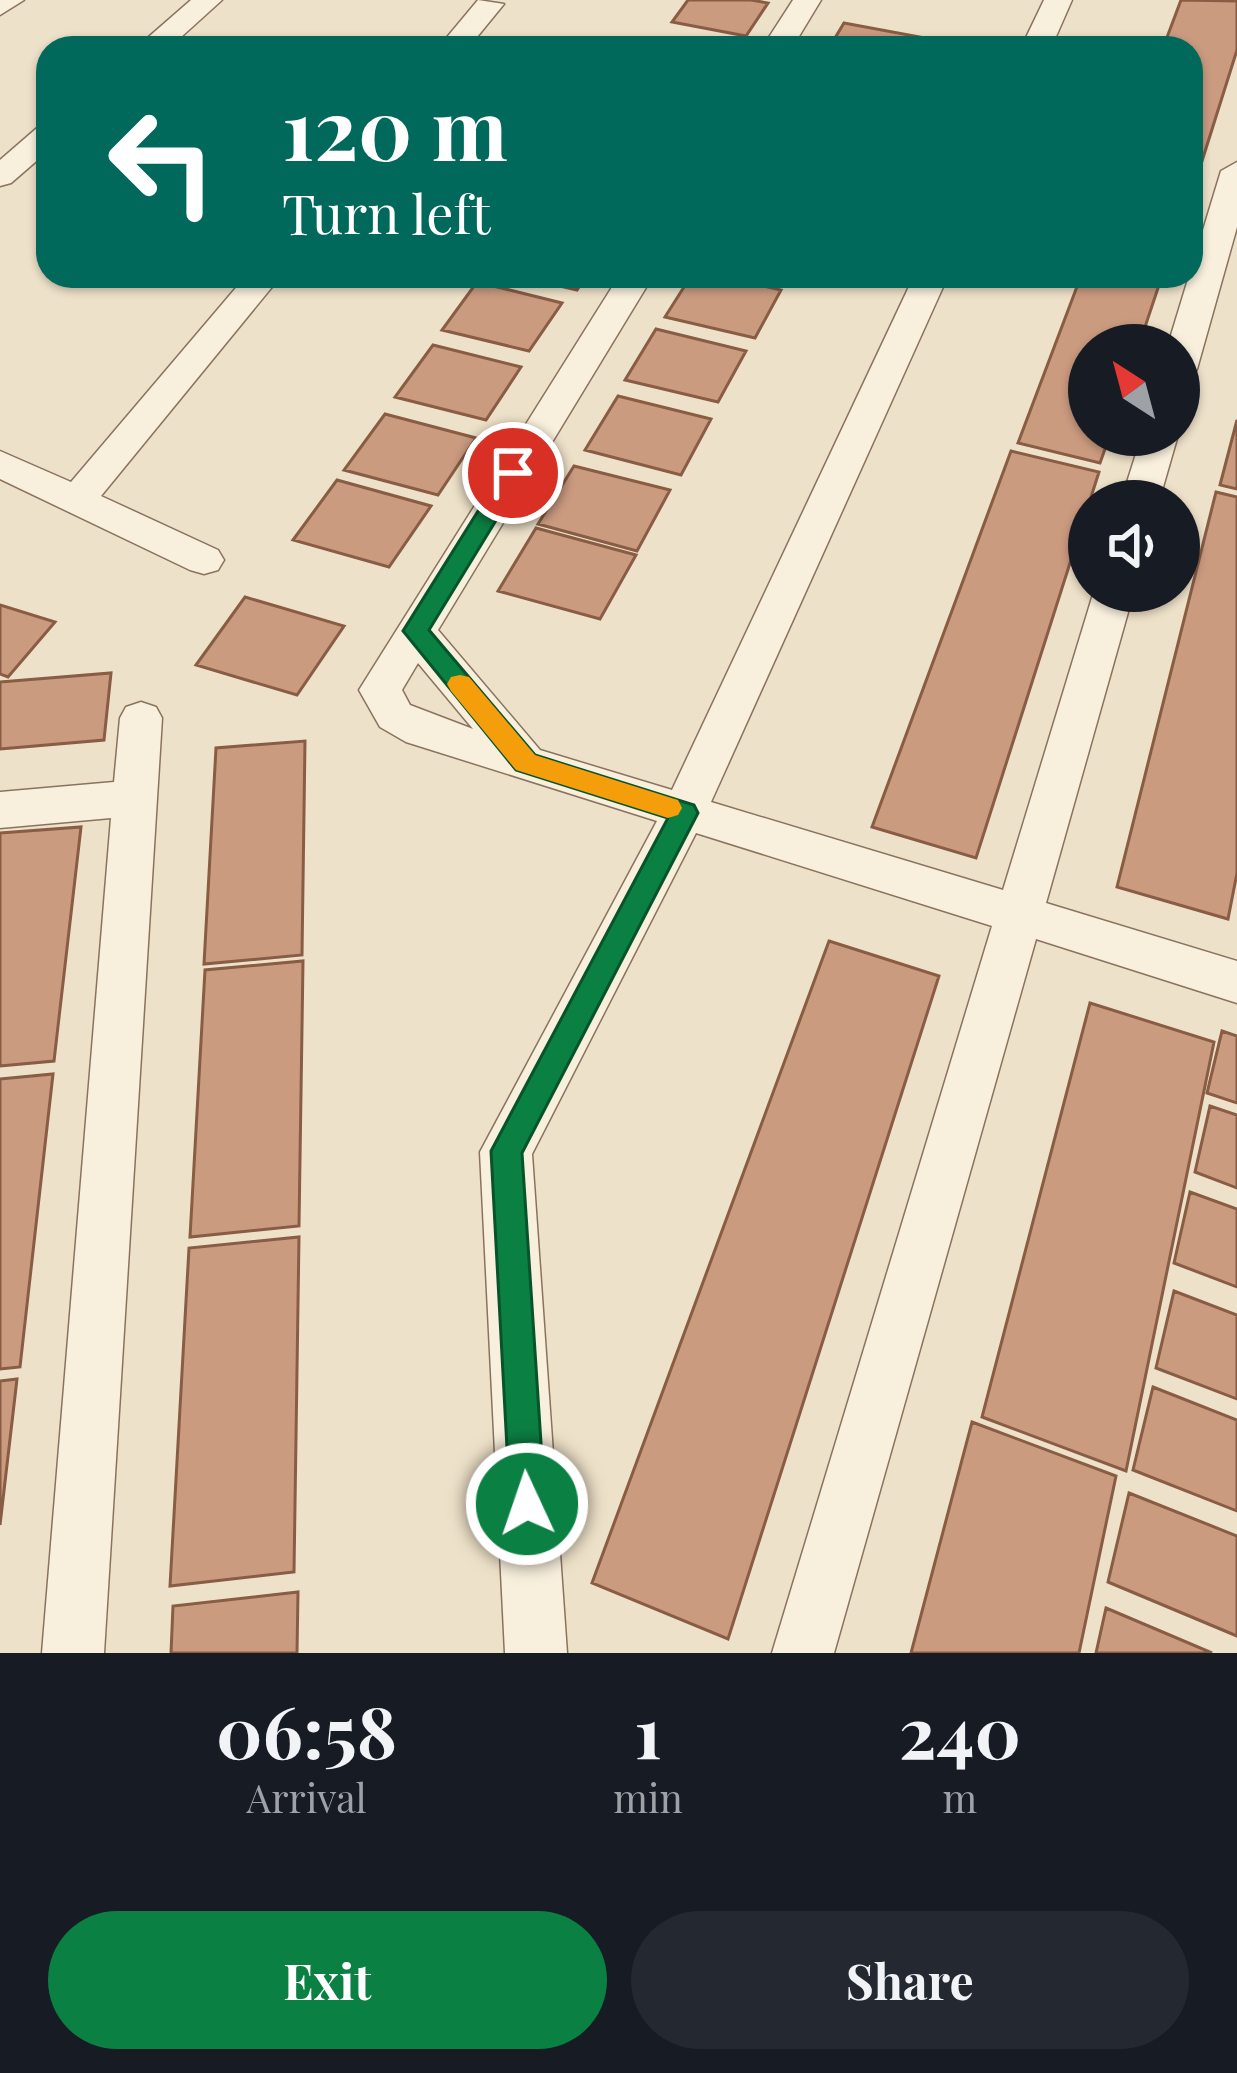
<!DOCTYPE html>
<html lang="en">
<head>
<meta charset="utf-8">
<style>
  :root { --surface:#171b24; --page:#242831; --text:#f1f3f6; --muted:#9ea1a6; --accent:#0b8043 }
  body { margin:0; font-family:"Playfair Display",serif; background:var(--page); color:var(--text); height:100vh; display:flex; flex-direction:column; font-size:45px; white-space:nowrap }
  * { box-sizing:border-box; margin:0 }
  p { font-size:39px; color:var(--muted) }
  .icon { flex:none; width:66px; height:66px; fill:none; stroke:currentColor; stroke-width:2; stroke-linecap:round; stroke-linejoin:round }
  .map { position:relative; height:1653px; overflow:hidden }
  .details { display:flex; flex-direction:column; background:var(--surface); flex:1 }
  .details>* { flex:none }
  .top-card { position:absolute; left:36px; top:36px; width:1167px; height:252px; border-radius:36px; box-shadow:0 3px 9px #0004; background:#00695c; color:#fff; overflow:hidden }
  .needle { width:78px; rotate:324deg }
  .tools { position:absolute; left:1068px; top:324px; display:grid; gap:24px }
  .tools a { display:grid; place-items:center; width:132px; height:132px; border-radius:50%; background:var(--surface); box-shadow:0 3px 9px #0004; font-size:60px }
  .pin { position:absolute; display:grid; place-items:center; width:102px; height:102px; color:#fff; margin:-51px; border:6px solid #fff; border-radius:50%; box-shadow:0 3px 12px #0007 }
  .me { position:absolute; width:132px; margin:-66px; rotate:357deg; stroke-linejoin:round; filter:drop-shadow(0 0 9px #0008) }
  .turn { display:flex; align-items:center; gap:42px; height:252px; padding:0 48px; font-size:54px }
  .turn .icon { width:156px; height:156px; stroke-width:2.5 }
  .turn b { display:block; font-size:84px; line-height:102px }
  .eta { display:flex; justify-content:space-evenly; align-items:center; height:204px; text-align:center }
  .eta b { font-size:72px; font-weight:700; line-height:84px }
  .cta { display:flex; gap:24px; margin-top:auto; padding:24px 48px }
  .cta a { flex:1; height:138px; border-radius:72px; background:var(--accent); color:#fff; font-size:48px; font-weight:700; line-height:138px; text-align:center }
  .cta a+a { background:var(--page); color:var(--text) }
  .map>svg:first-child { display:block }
</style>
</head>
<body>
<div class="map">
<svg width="1237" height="1653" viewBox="0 0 1237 1653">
  <rect width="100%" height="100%" fill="#eee1c9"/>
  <path fill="#cb9b80" stroke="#895c44" stroke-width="3" d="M688 0H751L768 3 746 36 672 22Z
    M1181 0 1237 1V50L1191 196V48H1163Z
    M844 23 920 37 914 48H829Z
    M517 276H586L577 290Z
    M691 276H718L781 290 755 338 665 317Z
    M1081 276H1162L1139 345H1089V435H1110L1100 463 1018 443Z
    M477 282 562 303 529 351 442 330Z
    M656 329 746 351 718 402 625 380Z
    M433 345 521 367 486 420 395 397Z
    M618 396 711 419 681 475 585 450Z
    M385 414 476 438 438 495 344 470Z
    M1237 420V489L1220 485Z
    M1011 451 1099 472 976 858 872 827Z
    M574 466 670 490 637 551 538 524Z
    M337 480 431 506 389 567 293 540Z
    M1216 492 1237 497V873L1228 919 1117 887Z
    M536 528 636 555 600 619 498 591Z
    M245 597 344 626 297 695 196 665Z
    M0 605 55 622 8 677 0 674Z
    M111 673 104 740 0 749V682Z
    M305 741 302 955 204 964 216 748Z
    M81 827 54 1061 0 1066V833Z
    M829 941 939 976 728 1639 592 1583Z
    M303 961 299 1226 190 1237 205 970Z
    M1090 1003 1214 1042 1126 1471 982 1417Z
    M1222 1031 1237 1036V1103L1207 1093Z
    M53 1074 20 1367 0 1369V1079Z
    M1210 1106 1237 1115V1188L1195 1172Z
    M1190 1192 1237 1209V1287L1174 1263Z
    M299 1237 294 1572 170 1586 189 1248Z
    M1174 1291 1237 1315V1399L1156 1368Z
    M17 1379 0 1525V1381Z
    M1153 1387 1237 1420V1511L1133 1470Z
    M972 1422 1116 1476 1079 1653H911Z
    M1129 1493 1237 1536V1636L1108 1582Z
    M298 1592 297 1653H171L173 1606Z
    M1106 1608 1212 1653H1096Z"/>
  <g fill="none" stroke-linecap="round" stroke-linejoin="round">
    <g stroke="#8a735e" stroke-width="3">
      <path id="street" d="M0 0H24L0 15Z
        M191 0H222L169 48H136Z
        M478 0 504 4 468 48H438Z
        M793 0H821L792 48H762Z
        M1044 0H1072L1051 48H1021Z
        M48 126V151L11 183 0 186V160L37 128Z
        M1237 162V227L1197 369 1192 377 1179 380V345H1168L1221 171Z
        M246 276H281L101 496 218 550 224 560 218 570 204 574 190 570 0 479V451L71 482Z
        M619 276H653L438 630 540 750 672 790 914 276H948L711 802 1003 890 1094 591H1134L1046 903 1237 961V1003L1036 939 834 1653H772L992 926 696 833 532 1154 567 1653H505L480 1152 657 821 406 742 380 727 359 690ZM418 663 473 729 410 705 402 690Z
        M1142 435H1178L1159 501H1121Z
        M141 702 156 707 162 718 104 1653H42L111 818 0 828V792L114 782 120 718 126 707Z"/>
    </g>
    <use href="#street" fill="#f8efdc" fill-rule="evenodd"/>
  </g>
  <path fill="#0b8043" stroke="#07532c" stroke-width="3" d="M513 465 525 473 429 630 535 755 694 805 698 813 522 1153 545 1504 540 1517 527 1522 515 1517 510 1504 491 1151 668 818 516 770 403 631 505 468Z"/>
  <path fill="#f59e0b" d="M460 675 469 677 535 755 678 800 682 808 678 815 668 818 516 770 451 691 447 684 451 677Z"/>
</svg>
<div class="tools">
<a><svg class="needle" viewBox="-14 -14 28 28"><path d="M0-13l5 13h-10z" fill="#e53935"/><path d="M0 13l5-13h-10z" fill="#9ea1a6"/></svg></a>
<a><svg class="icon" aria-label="sound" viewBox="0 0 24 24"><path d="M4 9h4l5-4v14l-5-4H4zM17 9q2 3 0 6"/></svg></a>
</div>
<div class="pin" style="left:513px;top:473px;background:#d93025"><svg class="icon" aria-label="arrive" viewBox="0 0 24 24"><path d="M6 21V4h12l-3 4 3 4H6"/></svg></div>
<svg class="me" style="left:527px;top:1504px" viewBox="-20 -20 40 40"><circle r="17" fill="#0b8043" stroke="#fff" stroke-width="3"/><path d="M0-11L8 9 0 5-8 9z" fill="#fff"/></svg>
<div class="top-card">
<div class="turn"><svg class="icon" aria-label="left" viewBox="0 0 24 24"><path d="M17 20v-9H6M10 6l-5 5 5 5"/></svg><div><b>120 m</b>Turn left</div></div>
</div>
</div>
<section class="details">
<div class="eta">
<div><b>06:58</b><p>Arrival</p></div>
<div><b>1</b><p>min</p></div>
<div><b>240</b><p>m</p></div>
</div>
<div class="cta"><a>Exit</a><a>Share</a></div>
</section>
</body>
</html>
